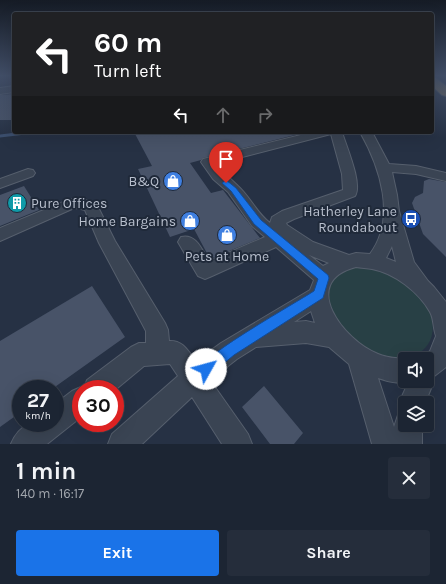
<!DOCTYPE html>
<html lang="en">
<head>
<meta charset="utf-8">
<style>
  :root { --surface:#1c2533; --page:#252d3b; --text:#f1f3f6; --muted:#a0a5ac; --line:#3a424e; --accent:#1a73e8 }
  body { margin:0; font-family:Karla,sans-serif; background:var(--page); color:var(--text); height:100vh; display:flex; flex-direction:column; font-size:15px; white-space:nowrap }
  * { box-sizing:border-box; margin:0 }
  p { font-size:13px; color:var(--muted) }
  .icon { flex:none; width:22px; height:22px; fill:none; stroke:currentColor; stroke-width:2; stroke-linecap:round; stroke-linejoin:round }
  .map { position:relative; height:444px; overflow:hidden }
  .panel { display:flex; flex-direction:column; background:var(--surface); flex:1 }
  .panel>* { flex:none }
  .hud { position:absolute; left:12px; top:12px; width:422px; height:122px; border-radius:4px; box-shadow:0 4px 16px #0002,0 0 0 1px var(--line); background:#202124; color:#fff; overflow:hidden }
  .controls { position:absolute; left:398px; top:352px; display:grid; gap:8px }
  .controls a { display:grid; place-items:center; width:36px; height:36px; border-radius:4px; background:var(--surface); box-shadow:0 4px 16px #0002,0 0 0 1px var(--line); font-size:20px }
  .speed { position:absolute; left:12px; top:380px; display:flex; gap:8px; font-size:20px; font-weight:700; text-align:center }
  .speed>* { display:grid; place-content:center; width:52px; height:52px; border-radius:50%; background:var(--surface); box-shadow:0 4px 16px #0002,0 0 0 1px var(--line); line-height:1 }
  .speed small { font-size:10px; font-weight:400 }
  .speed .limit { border:6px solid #d22; background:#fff; color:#111 }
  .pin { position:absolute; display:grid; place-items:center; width:34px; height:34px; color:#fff; margin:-41px -17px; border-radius:50% 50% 50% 0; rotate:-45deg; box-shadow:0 0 4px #0007 }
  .pin .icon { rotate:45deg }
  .me { position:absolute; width:44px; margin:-22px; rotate:52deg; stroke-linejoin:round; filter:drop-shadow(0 0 3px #0008) }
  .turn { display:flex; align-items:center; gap:14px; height:84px; padding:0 16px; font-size:18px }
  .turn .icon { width:52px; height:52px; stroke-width:2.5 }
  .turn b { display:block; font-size:28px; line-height:34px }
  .lanes { display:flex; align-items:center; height:38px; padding:0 16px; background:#0003; justify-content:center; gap:20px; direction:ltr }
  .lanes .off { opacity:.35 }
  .round { display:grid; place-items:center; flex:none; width:42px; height:42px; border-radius:4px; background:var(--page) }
  .overview { display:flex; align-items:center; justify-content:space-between; height:68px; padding:0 16px }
  h1 { font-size:24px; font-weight:700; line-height:30px }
  .button { display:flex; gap:8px; margin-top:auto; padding:8px 16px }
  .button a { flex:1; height:46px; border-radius:4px; background:var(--accent); color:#fff; font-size:16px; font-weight:700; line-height:46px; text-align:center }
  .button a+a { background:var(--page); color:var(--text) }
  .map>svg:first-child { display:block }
</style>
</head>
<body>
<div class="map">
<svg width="446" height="444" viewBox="0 0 446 444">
  <rect width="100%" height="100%" fill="#263144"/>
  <path fill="#284045" d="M367 266C376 269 390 271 398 277 406 283 418 291 423 299 440 323 436 355 402 358 346 362 286 270 367 266Z"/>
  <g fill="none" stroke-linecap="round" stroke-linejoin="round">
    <path stroke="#3b4e6d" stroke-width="3" d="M0 136 34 132"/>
  </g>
  <path fill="#485368" d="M14 94V120H0V95Z
    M134 132H295V135L203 158 201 160 190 163 211 193 223 190 260 238 210 259 194 229 170 237 138 169 152 166Z
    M429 179 446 182V257L423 234 412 203 415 197 423 193 424 181Z
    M24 186 39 210 0 226V195Z
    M92 286 125 337 52 389H21V412L0 427V341Z
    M264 386 303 433 294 444H270L242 407Z"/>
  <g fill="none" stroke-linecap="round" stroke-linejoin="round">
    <g stroke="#565f6d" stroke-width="2">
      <path id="minor" d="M14 86V92L0 94V88Z
        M313 132H342C346 146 363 184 355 196L294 219 286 223 287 225 313 242 349 255 356 253 370 254C397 218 380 167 360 132H372L389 164 416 166 446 173V181L416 174 392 172 397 195 399 211 414 262 428 281 434 287 446 302V367L433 377 434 381 425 403H405V425H422V444H372L349 364 329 347 306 343 256 347 237 359 210 380 248 434 252 444H222L192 397 142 444H108L112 434 178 376 170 364 144 366 115 390 81 389V417L47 444H11C21 421 33 423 55 423V404L72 391 81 387 84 388 87 380 131 347 139 343H146V331L99 243 85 210 77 208 72 209 0 241V228L68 200 77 198 96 203 115 241 165 323 168 330 169 341C183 340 188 351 196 361L221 343 310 290 314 280 276 247 212 276 205 279 198 276 178 242 181 237C196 233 202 250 209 261L265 237 252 226 228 192 213 179 201 162 203 159ZM331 134 342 174 343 190 282 211 272 217 270 223C257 213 250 197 238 186 230 178 222 172 215 164ZM392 246 396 262 386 258ZM309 255 329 263 323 266ZM356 267C361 268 367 268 372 269 394 273 419 292 430 312 434 319 433 328 436 336L430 351 418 359H427V381H405V359C396 358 387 358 378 354 344 341 298 282 356 267ZM311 311 315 323 306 321 294 322ZM378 378C387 381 399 385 409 381L399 403 405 413 398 415 394 427Z
        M28 169 33 170 35 173 33 176 0 188V179Z"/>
    </g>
    <g stroke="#424c5b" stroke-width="2">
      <path id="highway" d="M432 77 436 78 446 86V96L442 95 432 86Z"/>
    </g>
    <use href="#minor" fill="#3a4453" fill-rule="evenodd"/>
    <use href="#highway" fill="#796d57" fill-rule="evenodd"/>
  </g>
  <linearGradient id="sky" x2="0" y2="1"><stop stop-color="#151b25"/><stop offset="0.55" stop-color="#414e67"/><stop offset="1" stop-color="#414e67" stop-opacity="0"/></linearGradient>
  <rect width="446" height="138" fill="url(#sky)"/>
  <path fill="#1a73e8" stroke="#114b97" d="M226 180 236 188 261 220 328 275 329 278 323 298 234 355 211 374 206 376 201 374 199 369C206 353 294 304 314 291L318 279 254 224 231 191 222 183Z"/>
  <defs>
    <g id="shop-disc" transform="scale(1)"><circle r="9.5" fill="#3f7fe0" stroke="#1f2939"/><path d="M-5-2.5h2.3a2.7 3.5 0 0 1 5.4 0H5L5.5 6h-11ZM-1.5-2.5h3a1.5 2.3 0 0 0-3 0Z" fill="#fff"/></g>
    <g id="building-disc" transform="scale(1)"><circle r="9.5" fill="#0f9aa8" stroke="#1f2939"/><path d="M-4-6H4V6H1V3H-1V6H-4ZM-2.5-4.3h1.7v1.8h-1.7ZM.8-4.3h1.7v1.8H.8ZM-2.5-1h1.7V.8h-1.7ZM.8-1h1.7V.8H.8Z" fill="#fff"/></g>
    <g id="bus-disc" transform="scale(1)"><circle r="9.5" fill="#1a4fb4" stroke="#1f2939"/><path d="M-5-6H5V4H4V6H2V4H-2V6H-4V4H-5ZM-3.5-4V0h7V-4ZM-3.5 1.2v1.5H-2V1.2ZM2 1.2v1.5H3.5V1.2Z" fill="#fff"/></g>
  </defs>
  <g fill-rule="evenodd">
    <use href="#shop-disc" x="173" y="181"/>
    <use href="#building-disc" x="17" y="203"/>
    <use href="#bus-disc" x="411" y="219"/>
    <use href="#shop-disc" x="190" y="221"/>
    <use href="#shop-disc" x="227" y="235"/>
  </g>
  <g text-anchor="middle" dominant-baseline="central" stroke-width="4" stroke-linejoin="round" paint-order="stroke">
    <g font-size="14" fill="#b8bfcd" stroke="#1f2939" text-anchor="end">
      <text x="159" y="181">B&amp;Q</text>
      <text x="31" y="203" text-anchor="start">Pure Offices</text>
      <text x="397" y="211">Hatherley Lane<tspan x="397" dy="16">Roundabout</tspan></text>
      <text x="176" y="221">Home Bargains</text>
      <text x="227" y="256" text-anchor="middle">Pets at Home</text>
    </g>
  </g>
</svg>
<div class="controls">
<a><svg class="icon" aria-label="sound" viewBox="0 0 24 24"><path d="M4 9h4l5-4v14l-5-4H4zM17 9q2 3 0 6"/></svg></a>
<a><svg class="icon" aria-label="layers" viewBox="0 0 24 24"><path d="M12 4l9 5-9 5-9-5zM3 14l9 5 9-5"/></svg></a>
</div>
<div class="speed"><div>27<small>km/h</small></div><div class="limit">30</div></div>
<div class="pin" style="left:226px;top:183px;background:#d93025"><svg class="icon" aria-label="arrive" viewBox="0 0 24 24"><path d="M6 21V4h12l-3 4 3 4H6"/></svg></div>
<svg class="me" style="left:206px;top:369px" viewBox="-20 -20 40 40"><circle r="19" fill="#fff"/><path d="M0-13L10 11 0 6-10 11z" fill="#1a73e8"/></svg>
<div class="hud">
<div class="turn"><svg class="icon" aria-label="left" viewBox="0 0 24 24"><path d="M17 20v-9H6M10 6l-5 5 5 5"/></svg><div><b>60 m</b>Turn left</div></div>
<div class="lanes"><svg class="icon" aria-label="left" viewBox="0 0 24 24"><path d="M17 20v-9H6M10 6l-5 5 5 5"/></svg><svg class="icon off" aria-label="ahead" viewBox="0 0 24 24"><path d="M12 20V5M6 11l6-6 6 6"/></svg><svg class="icon off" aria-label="right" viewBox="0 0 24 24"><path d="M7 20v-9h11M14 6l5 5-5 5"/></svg></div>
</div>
</div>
<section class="panel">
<div class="overview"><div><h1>1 min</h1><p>140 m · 16:17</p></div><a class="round"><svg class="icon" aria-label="close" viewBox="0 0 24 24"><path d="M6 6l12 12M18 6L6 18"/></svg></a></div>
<div class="button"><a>Exit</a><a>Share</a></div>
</section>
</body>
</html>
